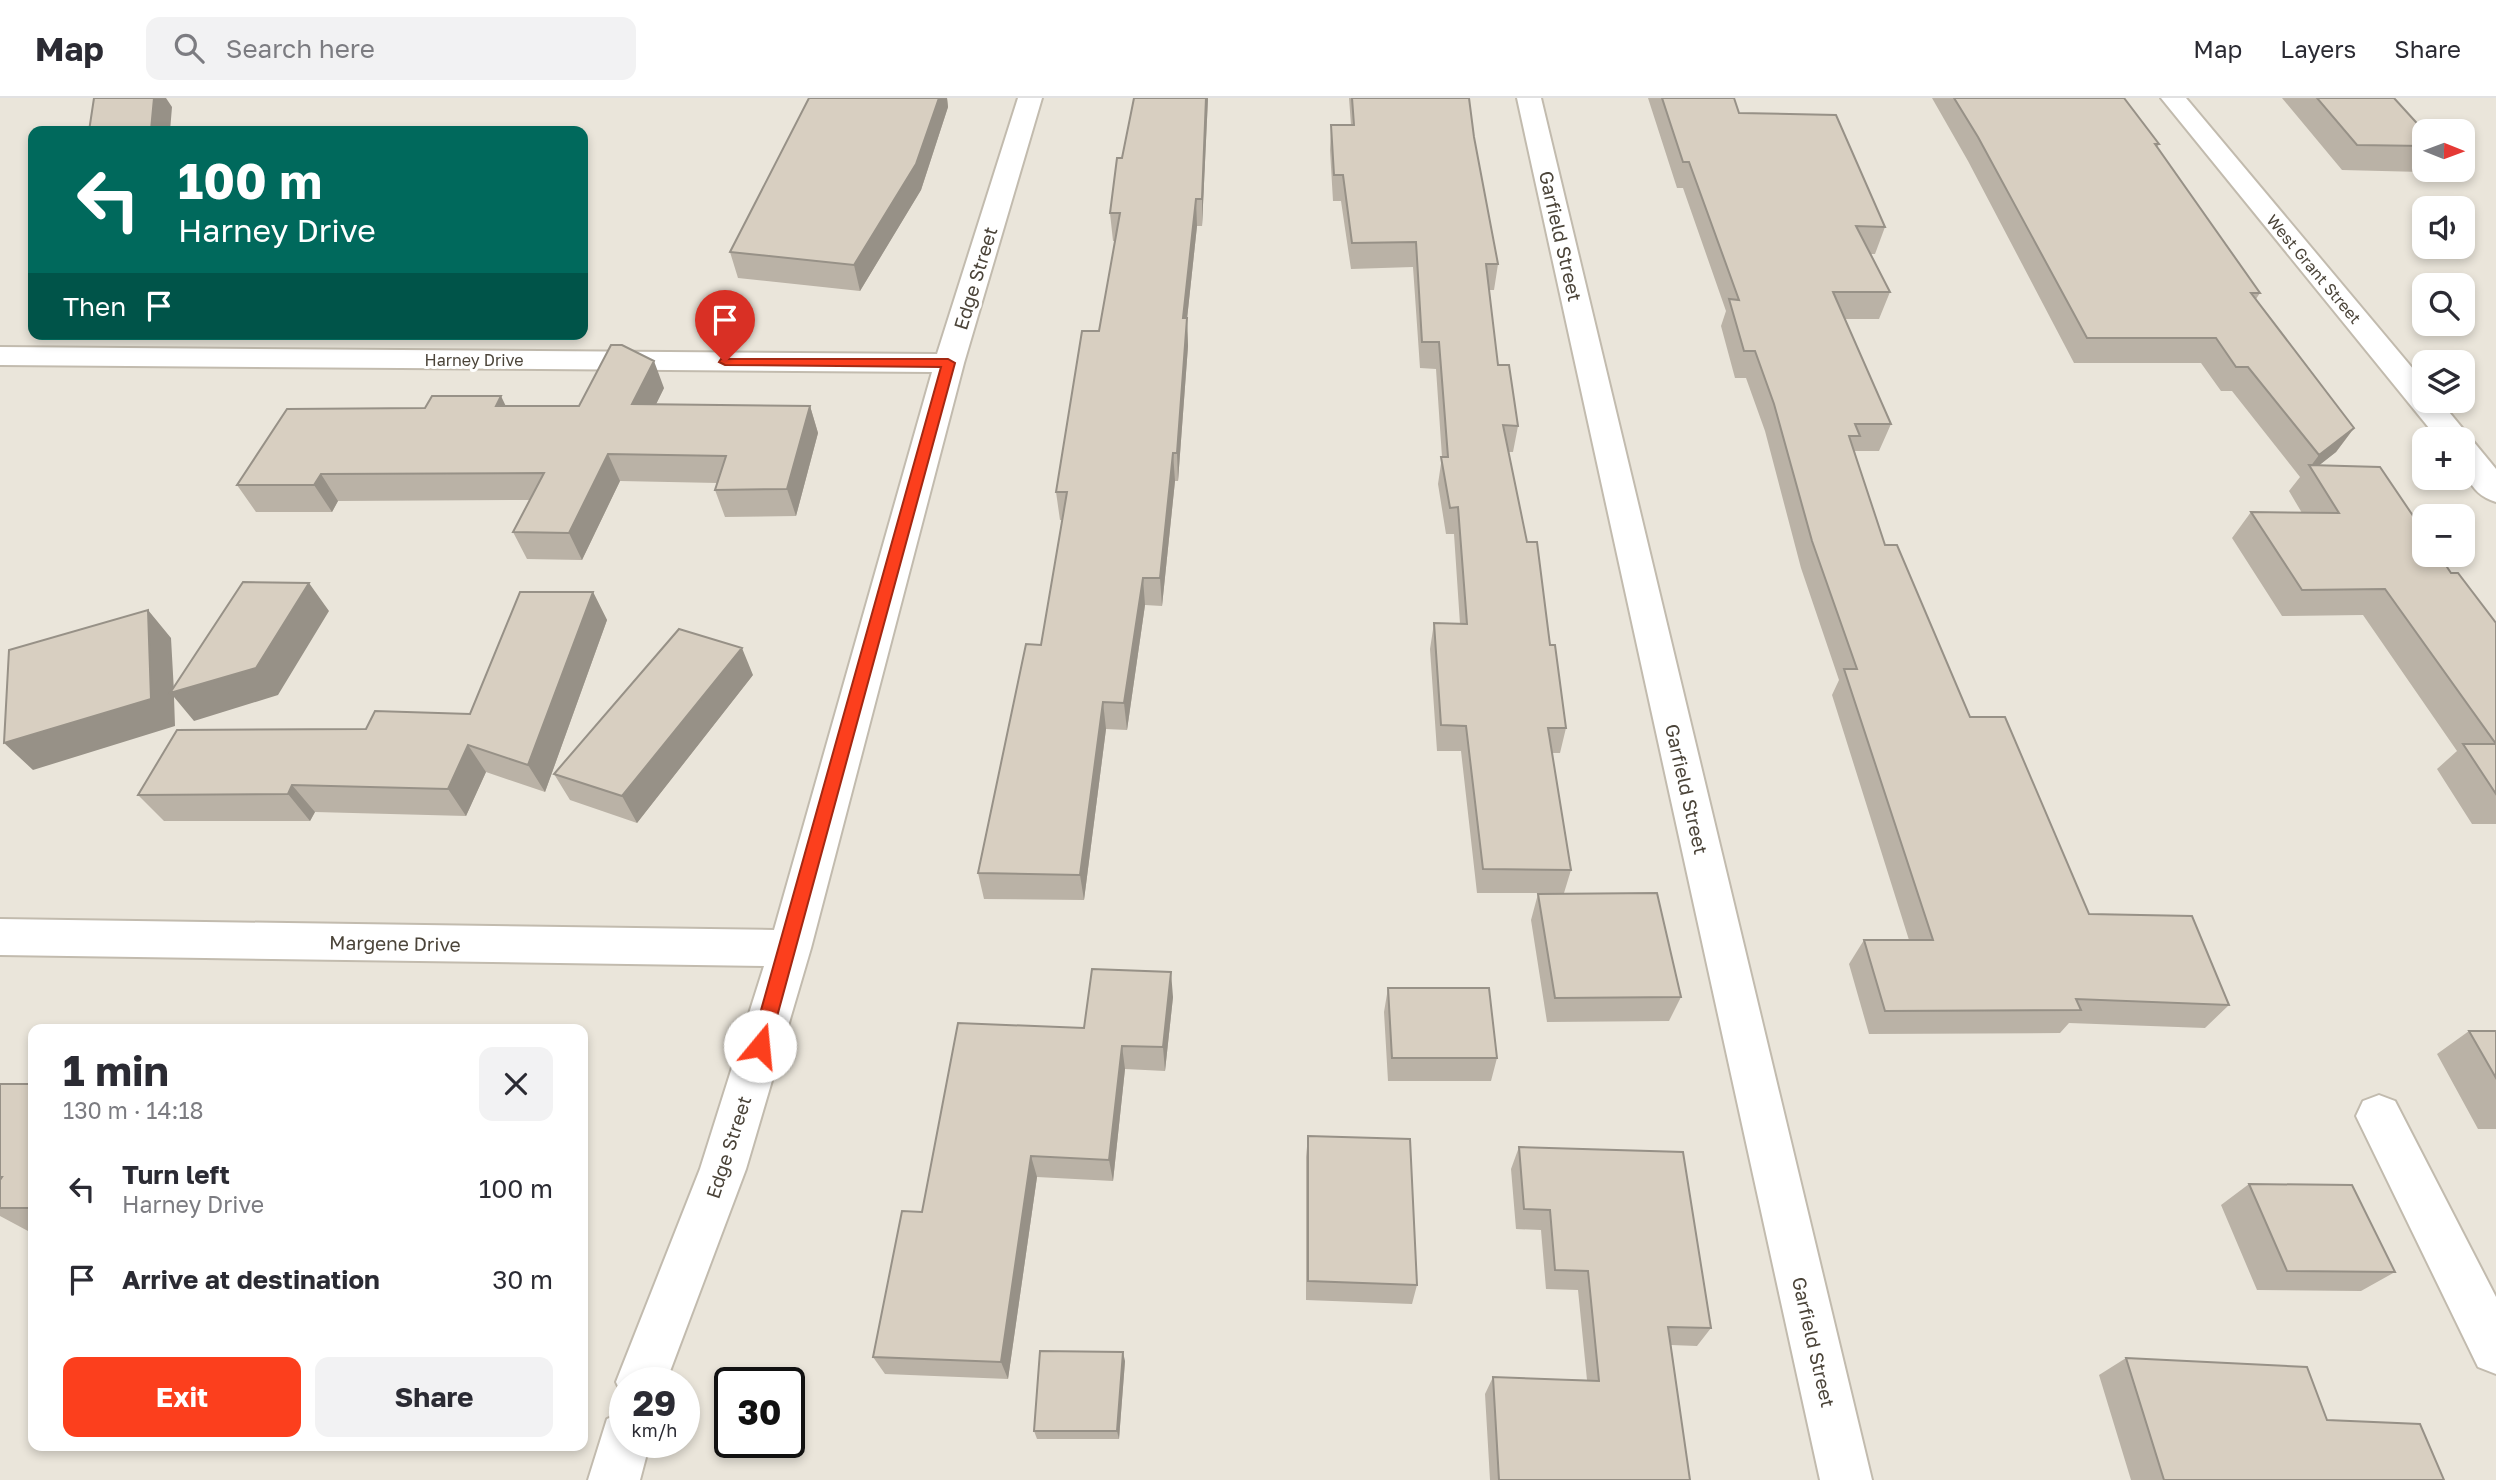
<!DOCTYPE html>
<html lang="en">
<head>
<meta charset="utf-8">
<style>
  :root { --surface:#fff; --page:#f2f2f3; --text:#2b2b33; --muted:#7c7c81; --line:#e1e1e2; --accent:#fc3f1d }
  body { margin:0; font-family:"Golos Text",sans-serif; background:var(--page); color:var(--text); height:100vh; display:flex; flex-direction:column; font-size:26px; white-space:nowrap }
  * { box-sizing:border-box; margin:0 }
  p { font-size:23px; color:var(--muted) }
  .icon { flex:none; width:38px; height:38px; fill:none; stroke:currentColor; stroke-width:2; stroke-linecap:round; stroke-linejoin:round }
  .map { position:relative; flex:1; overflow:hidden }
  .side { position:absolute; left:28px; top:926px; width:560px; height:427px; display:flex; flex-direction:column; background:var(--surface); border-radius:14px; box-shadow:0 4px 10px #0003 }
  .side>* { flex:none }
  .banner { position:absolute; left:28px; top:28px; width:560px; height:214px; border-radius:14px; box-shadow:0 4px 10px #0003; background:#00695c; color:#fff; overflow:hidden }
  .needle { width:46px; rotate:91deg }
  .tools { position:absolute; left:2412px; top:21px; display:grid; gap:14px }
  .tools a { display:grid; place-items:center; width:63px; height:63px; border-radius:14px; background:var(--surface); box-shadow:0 4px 10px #0003; font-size:35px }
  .speed { position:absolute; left:609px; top:1269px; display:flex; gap:14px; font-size:35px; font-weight:700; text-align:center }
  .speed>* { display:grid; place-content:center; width:91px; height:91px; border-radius:50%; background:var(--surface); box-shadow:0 4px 10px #0003; line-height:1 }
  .speed small { font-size:18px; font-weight:400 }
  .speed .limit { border:4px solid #111; border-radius:10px; background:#fff; color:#111 }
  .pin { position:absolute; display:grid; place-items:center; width:60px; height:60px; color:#fff; margin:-72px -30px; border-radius:50% 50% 50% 0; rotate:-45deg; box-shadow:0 0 7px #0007 }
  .pin .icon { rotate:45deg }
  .me { position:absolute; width:77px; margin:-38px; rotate:17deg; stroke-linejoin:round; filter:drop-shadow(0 0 5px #0008) }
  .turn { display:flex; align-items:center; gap:24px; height:147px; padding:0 35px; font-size:32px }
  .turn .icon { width:91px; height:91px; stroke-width:2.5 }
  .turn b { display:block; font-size:49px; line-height:60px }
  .then { display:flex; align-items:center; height:66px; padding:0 35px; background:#0003; gap:14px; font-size:26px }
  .round { display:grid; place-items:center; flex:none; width:74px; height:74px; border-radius:14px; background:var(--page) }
  .overview { display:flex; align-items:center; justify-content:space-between; height:119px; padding:0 35px }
  h1 { font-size:42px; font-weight:700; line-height:52px }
  .cta { display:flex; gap:14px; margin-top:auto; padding:14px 35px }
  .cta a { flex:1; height:80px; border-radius:14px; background:var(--accent); color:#fff; font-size:28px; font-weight:700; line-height:80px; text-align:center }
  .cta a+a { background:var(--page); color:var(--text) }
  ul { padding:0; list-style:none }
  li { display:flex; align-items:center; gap:21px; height:91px; padding:0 35px }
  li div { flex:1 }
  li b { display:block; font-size:26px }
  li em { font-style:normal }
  header { display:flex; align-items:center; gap:42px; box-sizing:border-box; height:98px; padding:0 35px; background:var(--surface); border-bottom:2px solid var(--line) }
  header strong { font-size:33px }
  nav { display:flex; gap:38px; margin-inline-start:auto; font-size:24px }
  .search { width:490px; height:63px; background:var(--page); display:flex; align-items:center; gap:18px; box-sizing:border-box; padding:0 24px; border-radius:14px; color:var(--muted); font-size:26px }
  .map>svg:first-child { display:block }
</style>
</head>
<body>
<header>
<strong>Map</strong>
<div class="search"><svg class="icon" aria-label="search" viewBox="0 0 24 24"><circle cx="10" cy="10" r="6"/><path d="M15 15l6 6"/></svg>Search here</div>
<nav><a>Map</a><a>Layers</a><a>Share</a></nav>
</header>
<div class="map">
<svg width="2496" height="1382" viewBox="0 0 2496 1382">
  <rect width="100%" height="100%" fill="#f6f3ec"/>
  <path fill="#eae5da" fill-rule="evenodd" d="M0 0H2496V1382H0ZM33 33H583V236H33ZM2424 33H2462V72H2424ZM2424 110H2462V149H2424ZM2424 187H2462V226H2424ZM2424 264H2462V303H2424ZM2424 341H2462V380H2424ZM2424 418H2462V457H2424ZM33 931H583V1348H33ZM625 1284H684V1344H625ZM730 1284H789V1344H730Z"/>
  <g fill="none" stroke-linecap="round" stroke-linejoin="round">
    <g stroke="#c2bbae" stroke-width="4">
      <path id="minor" d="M1018 0H1042L964 265 811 850 746 1071 666 1284H625V1303L616 1284 700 1071 764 868 0 857V821L774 832 932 274 0 267V249L937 256Z
        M1517 0H1541L1872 1382H1820Z
        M2161 0H2186L2424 284V303H2440L2496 371V404C2466 395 2462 368 2462 341H2438Z
        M2379 997 2395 1003 2496 1199V1276L2478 1269 2356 1018 2363 1003Z
        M625 1313V1344H650L640 1382H588L607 1321Z"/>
    </g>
    <use href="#minor" fill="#fff" fill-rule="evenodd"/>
  </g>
  <path fill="#bab2a6" d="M809 0H947L948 9 921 92 860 193 738 180 730 154Z
    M1208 0 1202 128H1197L1187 221 1188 248 1178 383H1175L1162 508 1145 507 1127 632 1106 631 1084 802 984 801 978 775 1041 547 1063 422H1060L1056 394 1099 233 1115 143H1113L1110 115 1122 60Z
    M1349 0H1469L1474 39 1498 166 1494 192H1489L1498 267 1518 328 1513 354H1508L1566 630 1560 655H1552L1571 772 1564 795H1477L1461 653H1437L1430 551 1434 525 1460 526 1454 436H1446L1438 386 1442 359 1436 271 1420 270 1413 169 1351 171 1341 103H1333L1330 52 1331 27H1351Z
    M1648 0H1734L1739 15 1885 129 1875 156H1870L1890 194 1879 221H1845L1891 326 1879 353H1854L1885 447 1970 619 2089 816 2229 907 2205 930 2069 925 2060 935 1869 936 1849 866 1864 842H1909L1832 597 1839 582 1801 470 1765 333 1746 280H1735L1721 228 1726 213 1683 90H1677Z
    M1932 0H2124L2159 46 2157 50 2260 195 2256 201 2354 330 2336 354 2319 367 2451 475 2496 525V726H2472L2437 671 2457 653 2363 517 2282 518 2232 440 2251 414 2302 415 2289 393 2300 379 2232 293H2221L2201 265H2074L1968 63Z
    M2282 0H2394L2424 33V71L2422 74 2342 72Z
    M664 290 656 306 810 308 818 335 796 418 725 419 715 392 718 385 620 383 582 462 527 461 513 434 530 402 338 403 332 414H256L237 387 425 310 579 308Z
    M593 494 607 522 545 694 486 674 466 718 315 714 310 723H164L138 697 366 631 470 616Z
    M753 577 637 725 570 702 554 676Z
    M1538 796 1681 899 1669 923 1547 924 1531 822Z
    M1388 890 1497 960 1491 983H1388L1384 914Z
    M1173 899 1165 973 1125 971 1113 1083 1037 1079 1008 1281 885 1276 873 1259 922 1114 1084 930Z
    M2469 933H2496V1031H2478L2437 956Z
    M0 986H33V1133H28L0 1118Z
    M1308 1038 1417 1187 1412 1206 1306 1202V1059Z
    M1519 1049 1711 1230 1697 1248 1671 1247 1690 1382H1490L1485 1296 1493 1279 1587 1282 1578 1192 1546 1191 1541 1132 1516 1131 1511 1071Z
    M2249 1086 2395 1174 2361 1193 2257 1192 2221 1107Z
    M2126 1260 2327 1322 2444 1382H2131L2099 1277Z
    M1125 1263 1119 1341H1037L1034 1333Z"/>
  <path fill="#979187" d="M154 0H166L172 9 170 33H142Z
    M939 0H947L948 9 921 92 860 193 854 167Z
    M1206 0H1208L1202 128V101Z
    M1196 101 1197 128 1187 221 1188 248 1178 383 1177 355 1183 220Z
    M654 263 664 290 643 333 632 306Z
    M501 298 514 325 496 308Z
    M810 308 818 335 796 418 787 391Z
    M2354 330 2336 354 2312 373 2310 369 2319 357Z
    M1173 355 1175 383 1162 508 1160 480Z
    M608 356 620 383 582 462 569 435Z
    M321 376 338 403 332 414 314 387Z
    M1143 480 1145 507 1127 632 1124 605Z
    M309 485 329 513 278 597 194 623 174 599 175 628 33 672 4 645 148 512 171 540 174 594Z
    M593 494 607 522 545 694 528 667Z
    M742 550 753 577 637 725 622 698Z
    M1103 604 1106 631 1084 802 1080 777Z
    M468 647 486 674 466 718 448 691Z
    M292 687 315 714 310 723 288 696Z
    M1171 874 1173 899 1165 973 1163 949Z
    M1122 948 1125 971 1113 1083 1109 1062Z
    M1031 1058 1037 1079 1008 1281 1001 1264Z
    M1123 1254 1125 1263 1119 1341 1117 1333Z"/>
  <path fill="#d8cfc1" stroke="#979187" stroke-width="2" d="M94 0H154L151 32 142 33H89Z
    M809 0H939L916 66 854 167 730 154Z
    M1134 0H1206L1202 101H1196L1183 220H1187L1177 355H1173L1160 480H1143L1124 605 1103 604 1080 777 978 775 1026 546 1041 547 1067 394H1056L1082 233H1099L1120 115H1110L1117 60H1122Z
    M1352 0H1469L1474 39 1498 166H1486L1498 267H1509L1518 328 1503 327 1527 444H1537L1550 547H1555L1566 630H1548L1571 772 1483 771 1466 628 1441 627 1434 525 1467 526 1458 409 1450 410 1441 359H1448L1439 244H1422L1416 144 1352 145 1343 77H1334L1331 27H1354Z
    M1662 0H1734L1739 15 1836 17 1885 129 1856 128 1890 194H1833L1891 326H1855L1860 338H1849L1885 447H1897L1970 619H2005L2089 816 2192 818 2229 907 2076 901 2081 912 1885 913 1864 842H1933L1844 571H1857L1812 443 1774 306 1755 253H1744L1729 201 1739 202 1689 64H1683Z
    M1954 0H2124L2159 46H2155L2260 195H2251L2354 330 2319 357 2248 269H2236L2216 240H2087L1978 39Z
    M2317 0H2394L2424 33V48L2357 47Z
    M611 247H622L654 263 632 306 810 308 787 391 715 392 726 358 608 356 569 435 513 434 544 375 321 376 314 387H237L287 311 425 310 432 298H501L496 308H579Z
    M2309 367 2380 369 2424 434V457H2439L2451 475H2458L2496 525V646L2385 491 2302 492 2251 414 2339 415Z
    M243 484 309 485 256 570 170 595Z
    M520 494H593L528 667 468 647 448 691 292 687 288 696 138 697 177 632 366 631 375 613 470 616Z
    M148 512 151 601 4 645 9 552Z
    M679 531 742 550 622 698 554 676Z
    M2463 646H2496V696Z
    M1657 795 1681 899 1555 900 1538 796Z
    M1092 871 1171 874 1163 949 1122 948 1109 1062 1031 1058 1001 1264 873 1259 902 1113 922 1114 958 925 1084 930Z
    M1388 890H1489L1497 960H1392Z
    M2469 933H2496V980Z
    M0 986H33V1110H0V1082L2 1079H0Z
    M1308 1038 1410 1041 1417 1187 1308 1183Z
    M1519 1049 1683 1054 1711 1230 1668 1229 1690 1382H1499L1493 1279 1599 1283 1588 1173 1555 1172 1550 1112 1524 1111Z
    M2249 1086 2352 1087 2395 1174 2287 1173Z
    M1040 1253 1123 1254 1117 1333H1034Z
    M2126 1260 2307 1269 2327 1322 2420 1326 2444 1382H2164Z"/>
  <path fill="#fc3f1d" stroke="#a42913" stroke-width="2" d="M721 261H948L955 265 769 948 767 954 760 956 754 954 751 948 941 269 725 267 719 264Z"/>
  <g text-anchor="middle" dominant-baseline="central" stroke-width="6" stroke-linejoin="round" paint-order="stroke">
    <g font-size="16" fill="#4b4439" stroke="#fff">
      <text transform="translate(2314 171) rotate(50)">West Grant Street</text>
      <text x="474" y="262">Harney Drive</text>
    </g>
    <g font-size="19" fill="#4b4439" stroke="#fff">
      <text transform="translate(1561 138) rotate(77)">Garfield Street</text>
      <text transform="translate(975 180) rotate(-73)">Edge Street</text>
      <text transform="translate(1687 691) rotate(77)">Garfield Street</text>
      <text transform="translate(395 845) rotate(1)">Margene Drive</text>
      <text transform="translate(728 1049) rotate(-72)">Edge Street</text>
      <text transform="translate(1814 1244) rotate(77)">Garfield Street</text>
    </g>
  </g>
</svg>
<div class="tools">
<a><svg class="needle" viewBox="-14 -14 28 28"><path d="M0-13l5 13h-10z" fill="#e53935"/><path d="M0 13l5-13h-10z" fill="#7c7c81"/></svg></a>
<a><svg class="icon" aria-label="sound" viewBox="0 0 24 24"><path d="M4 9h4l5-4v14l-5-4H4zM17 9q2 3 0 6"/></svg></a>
<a><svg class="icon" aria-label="search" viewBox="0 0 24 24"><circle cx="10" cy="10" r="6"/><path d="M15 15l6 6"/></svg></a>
<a><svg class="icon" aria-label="layers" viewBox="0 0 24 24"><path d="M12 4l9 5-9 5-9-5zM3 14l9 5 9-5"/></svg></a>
<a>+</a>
<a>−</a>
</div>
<div class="speed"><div>29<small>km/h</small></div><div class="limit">30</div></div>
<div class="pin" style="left:725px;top:264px;background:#d93025"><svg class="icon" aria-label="arrive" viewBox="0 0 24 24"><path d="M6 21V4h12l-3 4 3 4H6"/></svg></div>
<svg class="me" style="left:760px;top:948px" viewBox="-20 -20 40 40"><circle r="19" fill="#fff"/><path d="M0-13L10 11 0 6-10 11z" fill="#fc3f1d"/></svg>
<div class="banner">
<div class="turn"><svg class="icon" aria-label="left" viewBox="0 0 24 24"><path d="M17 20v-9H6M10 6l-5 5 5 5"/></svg><div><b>100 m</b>Harney Drive</div></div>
<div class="then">Then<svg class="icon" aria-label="arrive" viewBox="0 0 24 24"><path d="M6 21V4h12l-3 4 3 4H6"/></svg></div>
</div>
<section class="side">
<div class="overview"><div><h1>1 min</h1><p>130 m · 14:18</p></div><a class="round"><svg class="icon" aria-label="close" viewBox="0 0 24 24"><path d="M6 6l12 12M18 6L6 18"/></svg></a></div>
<ul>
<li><svg class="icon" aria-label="left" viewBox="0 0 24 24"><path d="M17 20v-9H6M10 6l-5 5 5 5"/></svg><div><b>Turn left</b><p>Harney Drive</p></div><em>100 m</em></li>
<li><svg class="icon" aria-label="arrive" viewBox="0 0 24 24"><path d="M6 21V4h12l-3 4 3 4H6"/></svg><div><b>Arrive at destination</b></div><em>30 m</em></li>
</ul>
<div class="cta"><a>Exit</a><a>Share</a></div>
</section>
</div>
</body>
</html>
